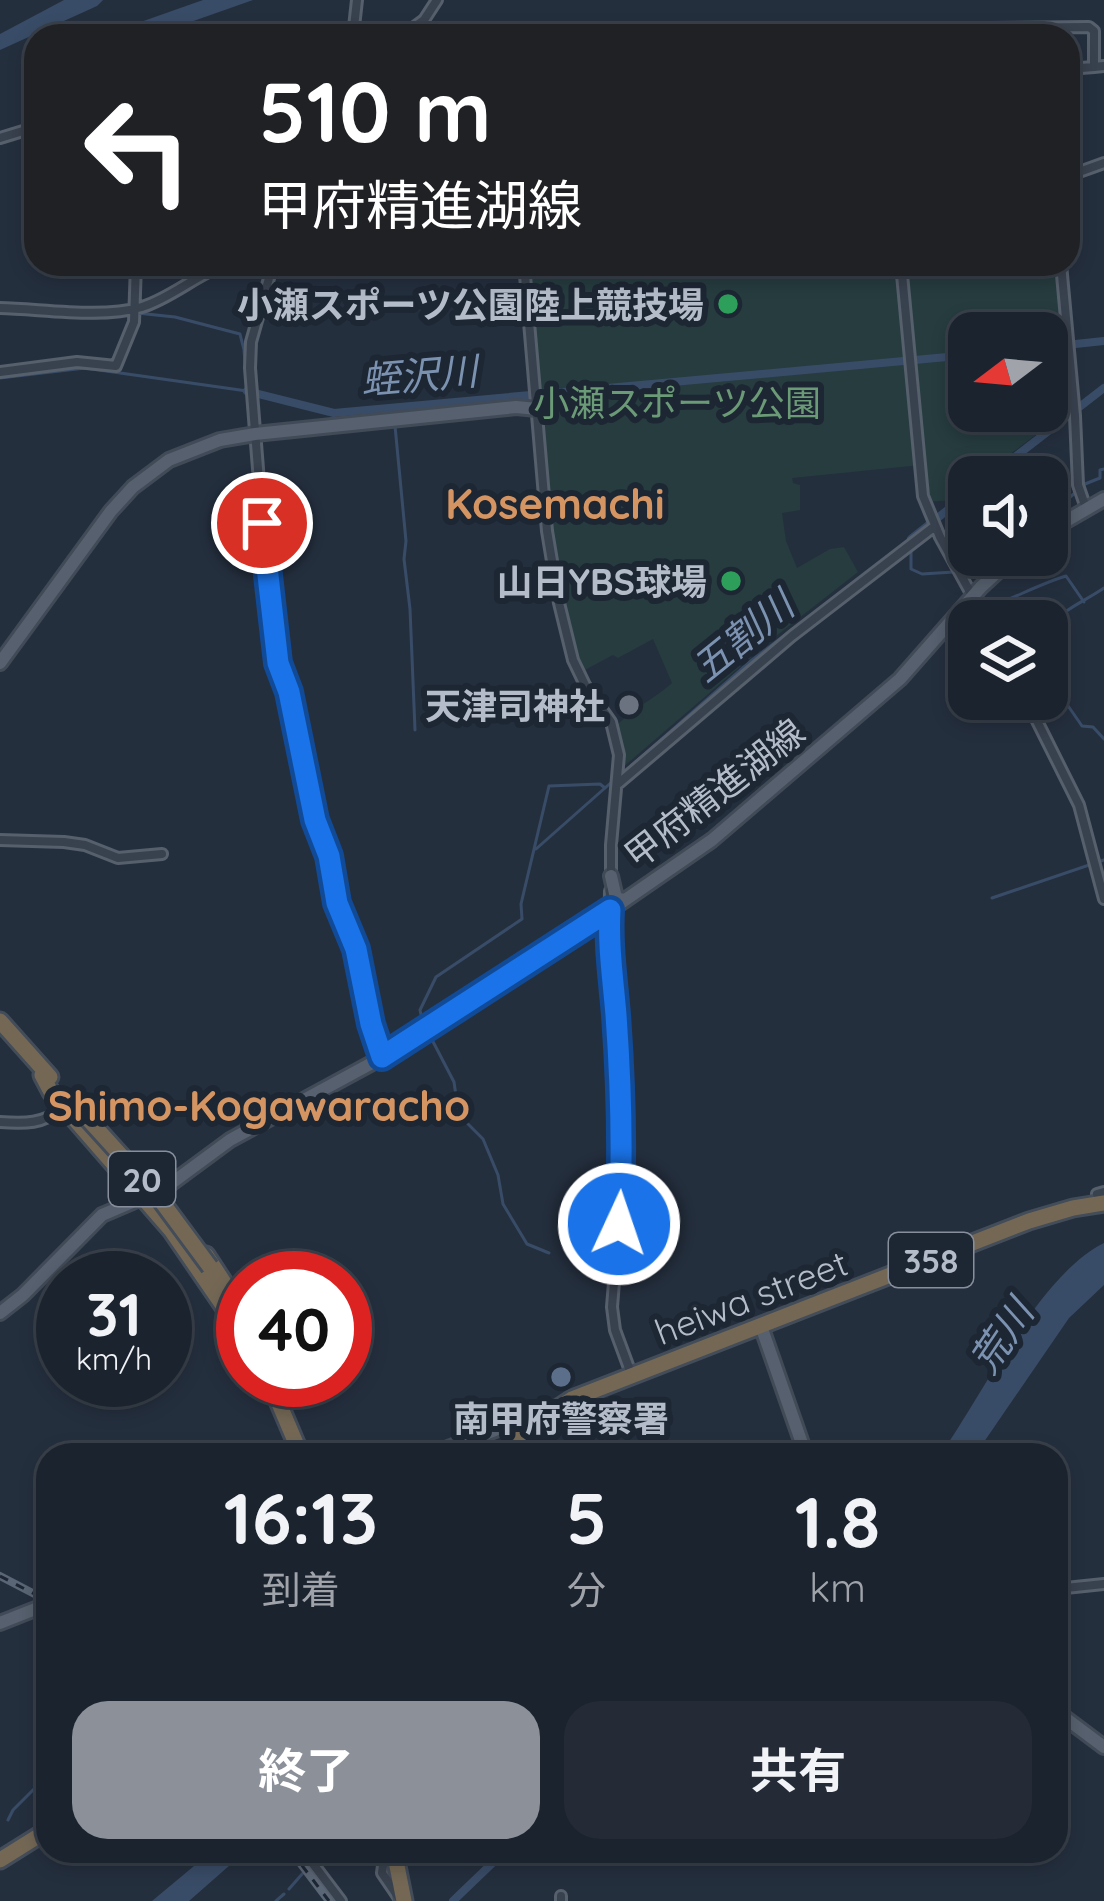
<!DOCTYPE html>
<html lang="ja">
<head>
<meta charset="utf-8">
<style>
  :root { --surface:#1b232e; --page:#242b36; --text:#f1f3f6; --muted:#a0a4aa; --line:#39404a; --accent:#8c9099 }
  body { margin:0; font-family:Quicksand,"Noto Sans JP",sans-serif; background:var(--page); color:var(--text); height:100vh; display:flex; flex-direction:column; font-size:45px; white-space:nowrap }
  * { box-sizing:border-box; margin:0 }
  p { font-size:39px; color:var(--muted) }
  .icon { flex:none; width:66px; height:66px; fill:none; stroke:currentColor; stroke-width:2; stroke-linecap:round; stroke-linejoin:round }
  .map { position:relative; flex:1; overflow:hidden }
  .details { position:absolute; left:36px; top:1443px; width:1032px; height:420px; display:flex; flex-direction:column; background:var(--surface); border-radius:36px; box-shadow:0 6px 18px #0003,0 0 0 3px var(--line) }
  .details>* { flex:none }
  .banner { position:absolute; left:24px; top:24px; width:1056px; height:252px; border-radius:36px; box-shadow:0 6px 18px #0003,0 0 0 3px var(--line); background:#202124; color:#fff; overflow:hidden }
  .needle { width:78px; rotate:254deg }
  .tools { position:absolute; left:948px; top:312px; display:grid; gap:24px }
  .tools a { display:grid; place-items:center; width:120px; height:120px; border-radius:24px; background:var(--surface); box-shadow:0 6px 18px #0003,0 0 0 3px var(--line); font-size:60px }
  .speed { position:absolute; left:36px; top:1251px; display:flex; gap:24px; font-size:60px; font-weight:700; text-align:center }
  .speed>* { display:grid; place-content:center; width:156px; height:156px; border-radius:50%; background:var(--surface); box-shadow:0 6px 18px #0003,0 0 0 3px var(--line); line-height:1 }
  .speed small { font-size:30px; font-weight:400 }
  .speed .limit { border:18px solid #d22; background:#fff; color:#111 }
  .pin { position:absolute; display:grid; place-items:center; width:102px; height:102px; color:#fff; margin:-51px; border:6px solid #fff; border-radius:50%; box-shadow:0 3px 12px #0007 }
  .me { position:absolute; width:132px; margin:-66px; rotate:3deg; stroke-linejoin:round; filter:drop-shadow(0 0 9px #0008) }
  .turn { display:flex; align-items:center; gap:42px; height:252px; padding:0 36px; font-size:54px }
  .turn .icon { width:156px; height:156px; stroke-width:2.5 }
  .turn b { display:block; font-size:84px; line-height:102px }
  .eta { display:flex; justify-content:space-evenly; align-items:center; height:204px; text-align:center }
  .eta b { font-size:72px; font-weight:700; line-height:84px }
  .button { display:flex; gap:24px; margin-top:auto; padding:24px 36px }
  .button a { flex:1; height:138px; border-radius:36px; background:var(--accent); color:#fff; font-size:48px; font-weight:700; line-height:138px; text-align:center }
  .button a+a { background:var(--page); color:var(--text) }
  .map>svg:first-child { display:block }
</style>
</head>
<body>
<div class="map">
<svg width="1104" height="1901" viewBox="0 0 1104 1901">
  <rect width="100%" height="100%" fill="#242f3e"/>
  <path fill="#263c3f" fill-rule="evenodd" d="M527 264H897L898 268 939 264H1058L1074 406 980 477H969V486L953 500 927 502 921 465 792 478 793 483 800 485V510L782 513 786 541 797 568 830 549 844 547 858 572 771 640 622 768V743L616 726C633 708 654 699 672 683L653 639 618 658 613 655 581 672 576 660 554 559ZM969 333H1047V411H969Z"/>
  <path fill="#394c67" d="M64 0H103L97 6 0 50V34Z
    M203 0H253L151 36H101Z
    M1104 1243V1285L1069 1318 975 1455H940C983 1395 1039 1275 1104 1243Z
    M212 1851H246L189 1901H152Z"/>
  <g fill="none" stroke-linecap="round" stroke-linejoin="round">
    <path stroke="#394c67" stroke-width="3" d="M0 313 96 318 127 314
      M0 378 85 368 247 391 244 350 240 334 175 317 137 313
      M395 426 406 541 404 559 410 609 415 730
      M1080 486 1100 478V470L1104 469
      M1047 517 1076 492
      M911 550V569L922 574 954 572
      M963 571 976 562 977 555
      M980 610C1010 601 1036 585 1066 576L1084 602
      M1047 629C1066 607 1082 603 1104 588
      M1047 667 1064 700 1082 726 1093 727 1104 739
      M622 774 752 660 911 540
      M536 849 614 780
      M992 898 1104 860
      M423 1024 420 1010 436 977 522 919 521 904 549 786 600 784 605 788
      M428 1032 454 1082 457 1103 464 1120 483 1139 498 1175 503 1204 527 1244 549 1253
      M8 1820 13 1810 48 1775
      M289 1889 310 1865
      M276 1901 284 1894"/>
    <path stroke="#394c67" stroke-width="8" d="M1047 347 1104 341
      M247 391 334 413 969 355
      M989 477 1104 388
      M911 539 969 493
      M453 1901 505 1851"/>
    <g stroke="#565f6c" stroke-width="14">
      <path id="minor" d="M353 36 357 0
        M402 36 424 20 437 0
        M880 36 883 29 1089 27 1094 31V67L1104 66
        M1068 69 1094 67
        M0 138 36 127
        M1068 176 1104 163
        M273 264 251 342 250 368 267 582 278 663 289 692 315 820 329 856 337 903 356 949 371 1024 382 1055
        M524 264 547 531 559 603 573 660 585 685 611 722 619 755 611 845V876
        M901 264 923 496 940 537 986 621
        M1061 264 1075 416 1078 485 1086 508
        M0 308C43 309 101 319 142 307 171 298 196 275 226 264
        M0 372 77 362 116 366 134 322 136 264
        M1026 699 1079 805 1104 899
        M619 783 792 636 935 526
        M0 840 64 842 85 845 118 858 162 854
        M610 891 609 944 616 1011 622 1184 612 1307 615 1330 632 1376
        M0 1122C25 1124 43 1124 63 1108
        M1097 1194 1104 1192
        M1056 1589 1104 1584
        M314 1851 310 1860 341 1901
        M385 1851 382 1873 399 1898
        M561 1901V1896"/>
    </g>
    <g stroke="#414a57" stroke-width="18">
      <path id="major" d="M1047 532 1104 499
        M0 663 111 511 133 487 169 460 220 440 255 434 516 407 537 409
        M611 876 616 898 624 900
        M0 1313 23 1295 102 1215 165 1188 230 1140 372 1063 586 927 712 840 900 679 981 587 1016 555
        M761 1326 806 1455
        M430 1455 529 1417 533 1416 539 1420
        M0 1623 48 1604
        M1056 1711 1104 1747"/>
    </g>
    <g stroke="#434c59" stroke-width="21">
      <path id="highway" d="M0 1021 50 1077
        M42 1075 51 1092 171 1230 228 1313 241 1326
        M206 1255 238 1304 242 1318
        M269 1380 301 1455
        M506 1455 530 1427 572 1399 1029 1221 1073 1208 1104 1203
        M394 1851 404 1901
        M0 1860 48 1830"/>
    </g>
    <use href="#minor" stroke="#38414e" stroke-width="8"/>
    <use href="#major" stroke="#56606e" stroke-width="12"/>
    <use href="#highway" stroke="#746855" stroke-width="15"/>
    <g stroke="#5a6575" stroke-width="8">
      <path id="rail" d="M0 1576 48 1601
        M291 1851 329 1901"/>
    </g>
    <use href="#rail" stroke="#1d2633" stroke-width="3" stroke-dasharray="9" stroke-linecap="butt"/>
    <g stroke="#434c59" stroke-width="21" stroke-linecap="butt">
      <path id="highway-bridge" d="M68 1097 156 1194 210 1267"/>
    </g>
    <use href="#highway-bridge" stroke="#746855" stroke-width="15"/>
  </g>
  <g fill="none" stroke-linecap="round" stroke-linejoin="round">
    <g stroke="#114b97" stroke-width="30">
      <path id="route" d="M262 523 278 663 289 692 315 820 329 856 337 903 356 949 371 1024 382 1057 610 910C608 946 613 979 616 1015 621 1084 623 1155 619 1224"/>
    </g>
    <use href="#route" stroke="#1a73e8" stroke-width="21"/>
  </g>
  <g fill="#2e9e5b" stroke="#1d2633" stroke-width="4.5">
    <circle cx="728" cy="304" r="12"/>
    <circle cx="731" cy="581" r="12"/>
  </g>
  <circle fill="#6b7280" stroke="#1d2633" stroke-width="4.5" cx="629" cy="705" r="12"/>
  <circle fill="#5c6f8a" stroke="#1d2633" stroke-width="4.5" cx="561" cy="1377" r="12"/>
  <g text-anchor="middle" dominant-baseline="central" stroke-width="12" stroke-linejoin="round" paint-order="stroke">
    <g fill="#1d2633" stroke="#878f9c" stroke-width="3">
      <rect x="109" y="1152" width="66" height="54" rx="9"/>
      <rect x="889" y="1233" width="84" height="54" rx="9"/>
    </g>
    <g font-size="33" font-weight="bold" fill="#b4bcc9">
      <text x="142" y="1179">20</text>
      <text x="931" y="1260">358</text>
    </g>
    <g font-size="36" font-weight="bold" fill="#b4bcc9" stroke="#1d2633" text-anchor="end">
      <text x="704" y="304">小瀬スポーツ公園陸上競技場</text>
      <text x="707" y="581">山日YBS球場</text>
      <text x="605" y="705">天津司神社</text>
      <text x="561" y="1418" text-anchor="middle">南甲府警察署</text>
    </g>
    <g font-size="36" fill="#6b9a76" stroke="#1d2633">
      <text x="677" y="402">小瀬スポーツ公園</text>
    </g>
    <g font-size="36" fill="#b4bcc9" stroke="#1d2633">
      <text transform="translate(714 793) rotate(-38)">甲府精進湖線</text>
      <text transform="translate(751 1297) rotate(-21)">heiwa street</text>
    </g>
    <g font-size="39" font-style="italic" fill="#7c92b1" stroke="#1d2633">
      <text transform="translate(419 375) rotate(-5)">蛭沢川</text>
      <text transform="translate(742 636) rotate(-39)">五割川</text>
      <text transform="translate(1001 1336) rotate(-56)">荒川</text>
    </g>
    <g font-size="42" font-weight="bold" fill="#d59563" stroke="#1d2633">
      <text x="555" y="503">Kosemachi</text>
      <text x="259" y="1105">Shimo-Kogawaracho</text>
    </g>
  </g>
</svg>
<div class="tools">
<a><svg class="needle" viewBox="-14 -14 28 28"><path d="M0-13l5 13h-10z" fill="#e53935"/><path d="M0 13l5-13h-10z" fill="#a0a4aa"/></svg></a>
<a><svg class="icon" aria-label="sound" viewBox="0 0 24 24"><path d="M4 9h4l5-4v14l-5-4H4zM17 9q2 3 0 6"/></svg></a>
<a><svg class="icon" aria-label="layers" viewBox="0 0 24 24"><path d="M12 4l9 5-9 5-9-5zM3 14l9 5 9-5"/></svg></a>
</div>
<div class="speed"><div>31<small>km/h</small></div><div class="limit">40</div></div>
<div class="pin" style="left:262px;top:523px;background:#d93025"><svg class="icon" aria-label="arrive" viewBox="0 0 24 24"><path d="M6 21V4h12l-3 4 3 4H6"/></svg></div>
<svg class="me" style="left:619px;top:1224px" viewBox="-20 -20 40 40"><circle r="17" fill="#1a73e8" stroke="#fff" stroke-width="3"/><path d="M0-11L8 9 0 5-8 9z" fill="#fff"/></svg>
<div class="banner">
<div class="turn"><svg class="icon" aria-label="left" viewBox="0 0 24 24"><path d="M17 20v-9H6M10 6l-5 5 5 5"/></svg><div><b>510 m</b>甲府精進湖線</div></div>
</div>
<section class="details">
<div class="eta">
<div><b>16:13</b><p>到着</p></div>
<div><b>5</b><p>分</p></div>
<div><b>1.8</b><p>km</p></div>
</div>
<div class="button"><a>終了</a><a>共有</a></div>
</section>
</div>
</body>
</html>
